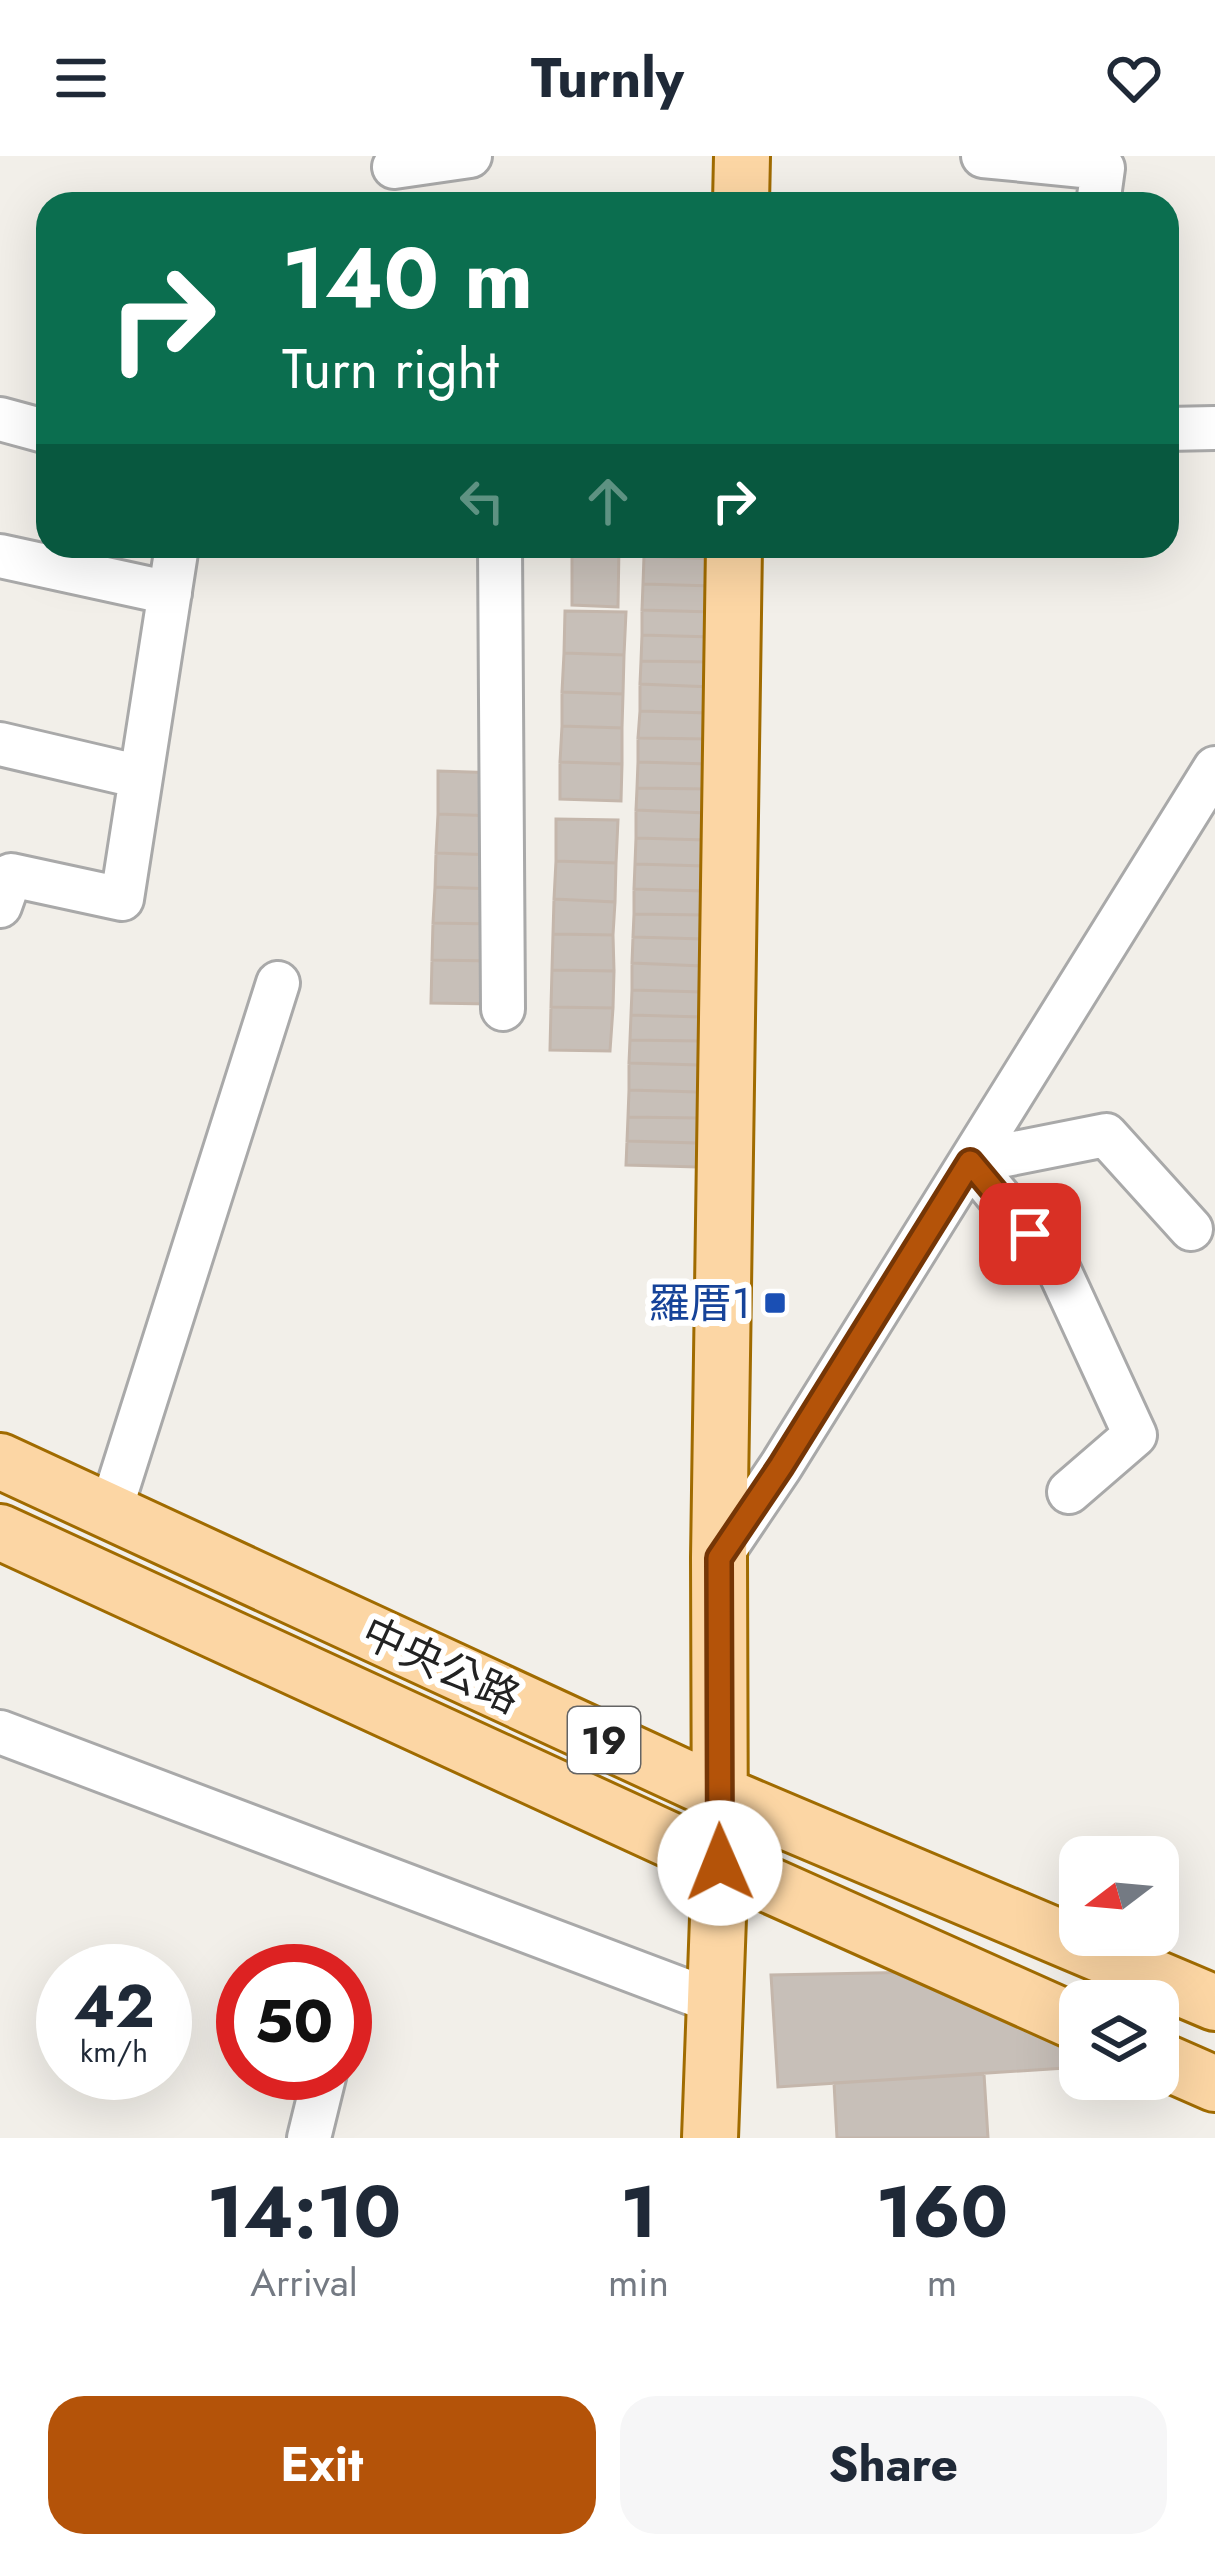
<!DOCTYPE html>
<html lang="en">
<head>
<meta charset="utf-8">
<style>
  :root { --surface:#fff; --page:#f6f6f7; --text:#1f2937; --muted:#747a83; --accent:#b45309 }
  body { margin:0; font-family:Jost,"Noto Sans TC",sans-serif; background:var(--page); color:var(--text); height:100vh; display:flex; flex-direction:column; font-size:45px; white-space:nowrap }
  * { box-sizing:border-box; margin:0 }
  p { font-size:39px; color:var(--muted) }
  .icon { flex:none; width:66px; height:66px; fill:none; stroke:currentColor; stroke-width:2; stroke-linecap:round; stroke-linejoin:round }
  .map { position:relative; height:1982px; overflow:hidden }
  .details { display:flex; flex-direction:column; background:var(--surface); flex:1 }
  .details>* { flex:none }
  .banner { position:absolute; left:36px; top:36px; width:1143px; height:366px; border-radius:36px; box-shadow:0 12px 48px #0002; background:#0b6e4f; color:#fff; overflow:hidden }
  .needle { width:78px; rotate:254deg }
  .tools { position:absolute; left:1059px; top:1680px; display:grid; gap:24px }
  .tools a { display:grid; place-items:center; width:120px; height:120px; border-radius:24px; background:var(--surface); box-shadow:0 12px 48px #0002; font-size:60px }
  .speed { position:absolute; left:36px; top:1788px; display:flex; gap:24px; font-size:60px; font-weight:700; text-align:center }
  .speed>* { display:grid; place-content:center; width:156px; height:156px; border-radius:50%; background:var(--surface); box-shadow:0 12px 48px #0002; line-height:1 }
  .speed small { font-size:30px; font-weight:400 }
  .speed .limit { border:18px solid #d22; background:#fff; color:#111 }
  .pin { position:absolute; display:grid; place-items:center; width:102px; height:102px; color:#fff; margin:-51px; border-radius:24px; box-shadow:0 6px 18px #0006 }
  .me { position:absolute; width:132px; margin:-66px; rotate:359deg; stroke-linejoin:round; filter:drop-shadow(0 0 9px #0008) }
  .turn { display:flex; align-items:center; gap:42px; height:252px; padding:0 48px; font-size:54px }
  .turn .icon { width:156px; height:156px; stroke-width:2.5 }
  .turn b { display:block; font-size:84px; line-height:102px }
  .lanes { display:flex; align-items:center; height:114px; padding:0 48px; background:#0003; justify-content:center; gap:60px; direction:ltr }
  .lanes .off { opacity:.35 }
  .eta { display:flex; justify-content:space-evenly; align-items:center; height:204px; text-align:center }
  .eta b { font-size:72px; font-weight:700; line-height:84px }
  .primary-button { display:flex; gap:24px; margin-top:auto; padding:24px 48px }
  .primary-button a { flex:1; height:138px; border-radius:36px; background:var(--accent); color:#fff; font-size:48px; font-weight:700; line-height:138px; text-align:center }
  .primary-button a+a { background:var(--page); color:var(--text) }
  header { display:flex; justify-content:space-between; align-items:center; height:156px; padding:0 48px; background:var(--surface); font-size:54px; font-weight:700 }
  .map>svg:first-child { display:block }
</style>
</head>
<body>
<header><svg class="icon" aria-label="menu" viewBox="0 0 24 24"><path d="M4 6h16M4 12h16M4 18h16"/></svg>Turnly<svg class="icon" aria-label="heart" viewBox="0 0 24 24"><path d="M12 20l-8-8c-3-5 5-10 8-4 3-6 11-1 8 4z"/></svg></header>
<div class="map">
<svg width="1215" height="1982" viewBox="0 0 1215 1982">
  <rect width="100%" height="100%" fill="#f2efe9"/>
  <path fill="#c7bfb8" stroke="#c4b6ab" stroke-width="3" d="M572 390H619L618 451 572 449Z
    M644 390H715L714 403 644 400Z
    M644 400 714 403 713 430 643 428Z
    M643 428 713 430 712 456 642 454Z
    M642 454 712 456V481L642 479Z
    M565 455 626 456 624 499 564 497Z
    M642 479 712 481 711 506 641 505Z
    M564 497 624 499 623 538 562 536Z
    M641 505 711 506V531L640 528Z
    M640 528 711 531 709 557 640 555Z
    M562 536 623 538 622 572 562 570Z
    M640 555 709 557V583L638 582Z
    M562 570 622 572V608L560 606Z
    M638 582 709 583 708 608 638 606Z
    M560 606 622 608 621 645 560 643Z
    M638 606 708 608 707 633 637 632Z
    M438 615 499 617 497 660 438 658Z
    M637 632 707 633 706 657 636 654Z
    M636 654 706 657V684L636 682Z
    M438 658 497 660 496 699 436 697Z
    M556 663 618 664 616 707 556 705Z
    M636 682 706 684 705 710 635 708Z
    M436 697 496 699 495 733 435 731Z
    M556 705 616 707 615 746 554 743Z
    M635 708 705 710 704 735 634 733Z
    M435 731 495 733V768L433 767Z
    M634 733 704 735V759L634 758Z
    M554 743 615 746 613 779 553 778Z
    M634 758 704 759 703 783 633 781Z
    M433 767 495 768 494 805 432 804Z
    M553 778 613 779 614 815 552 814Z
    M633 781 703 783 702 810 632 807Z
    M432 804 494 805 491 848 431 847Z
    M632 807 702 810V836L632 834Z
    M552 814 614 815 613 852 551 851Z
    M632 834 702 836 701 861 631 859Z
    M551 851 613 852 610 895 550 894Z
    M631 859 701 861 700 885 630 884Z
    M630 884 700 885 699 909 629 907Z
    M629 907 699 909 698 936 629 934Z
    M629 934 698 936V962L628 961Z
    M628 961 698 962 697 987 627 985Z
    M627 985 697 987V1011L626 1009Z
    M924 1816 1080 1887V1911L778 1931 771 1819Z
    M984 1918 988 1982H837L834 1927Z"/>
  <g fill="none" stroke-linecap="round" stroke-linejoin="round">
    <g stroke="#a9a9a9" stroke-width="48">
      <path id="minor" d="M983 0 1103 12 1098 48
        M394 11 470 0
        M0 263 48 276
        M1167 273 1215 272
        M500 390 503 853
        M0 400 170 437
        M0 588 141 621
        M0 750 11 719 122 743 177 390
        M1069 1336 1135 1279 1059 1114 970 1006 1106 979 1191 1073
        M110 1356 278 827
        M719 1402 781 1310 1215 612
        M0 1576 715 1846
        M309 1982 325 1917"/>
    </g>
    <g stroke="#a06b00" stroke-width="60">
      <path id="major" d="M741 48 742 0
        M0 1305 718 1637 1215 1847
        M0 1376 720 1707 1080 1868
        M1158 1903 1215 1928
        M710 1982 720 1707 719 1402 734 390"/>
    </g>
    <use href="#minor" stroke="#fff" stroke-width="42"/>
    <use href="#major" stroke="#fcd6a4" stroke-width="54"/>
  </g>
  <g fill="none" stroke-linecap="round" stroke-linejoin="round">
    <g stroke="#753606" stroke-width="30">
      <path id="route" d="M720 1707 719 1402 781 1310 970 1006 1030 1078"/>
    </g>
    <use href="#route" stroke="#b45309" stroke-width="21"/>
  </g>
  <rect fill="#1a4fb4" stroke="#fff" stroke-width="4.5" x="763" y="1135" width="24" height="24" rx="6"/>
  <g text-anchor="middle" dominant-baseline="central" stroke-width="12" stroke-linejoin="round" paint-order="stroke">
    <rect fill="#fff" stroke="#646464" stroke-width="3" x="568" y="1551" width="72" height="66" rx="9"/>
    <g font-size="39" font-weight="bold" fill="#222">
      <text x="604" y="1584">19</text>
    </g>
    <g font-size="42" fill="#164399" stroke="#fff" text-anchor="end">
      <text x="751" y="1147">羅厝1</text>
    </g>
    <g font-size="42" fill="#222" stroke="#fff">
      <text transform="translate(441 1509) rotate(25)">中央公路</text>
    </g>
  </g>
</svg>
<div class="tools">
<a><svg class="needle" viewBox="-14 -14 28 28"><path d="M0-13l5 13h-10z" fill="#e53935"/><path d="M0 13l5-13h-10z" fill="#747a83"/></svg></a>
<a><svg class="icon" aria-label="layers" viewBox="0 0 24 24"><path d="M12 4l9 5-9 5-9-5zM3 14l9 5 9-5"/></svg></a>
</div>
<div class="speed"><div>42<small>km/h</small></div><div class="limit">50</div></div>
<div class="pin" style="left:1030px;top:1078px;background:#d93025"><svg class="icon" aria-label="arrive" viewBox="0 0 24 24"><path d="M6 21V4h12l-3 4 3 4H6"/></svg></div>
<svg class="me" style="left:720px;top:1707px" viewBox="-20 -20 40 40"><circle r="19" fill="#fff"/><path d="M0-13L10 11 0 6-10 11z" fill="#b45309"/></svg>
<div class="banner">
<div class="turn"><svg class="icon" aria-label="right" viewBox="0 0 24 24"><path d="M7 20v-9h11M14 6l5 5-5 5"/></svg><div><b>140 m</b>Turn right</div></div>
<div class="lanes"><svg class="icon off" aria-label="left" viewBox="0 0 24 24"><path d="M17 20v-9H6M10 6l-5 5 5 5"/></svg><svg class="icon off" aria-label="ahead" viewBox="0 0 24 24"><path d="M12 20V5M6 11l6-6 6 6"/></svg><svg class="icon" aria-label="right" viewBox="0 0 24 24"><path d="M7 20v-9h11M14 6l5 5-5 5"/></svg></div>
</div>
</div>
<section class="details">
<div class="eta">
<div><b>14:10</b><p>Arrival</p></div>
<div><b>1</b><p>min</p></div>
<div><b>160</b><p>m</p></div>
</div>
<div class="primary-button"><a>Exit</a><a>Share</a></div>
</section>
</body>
</html>
